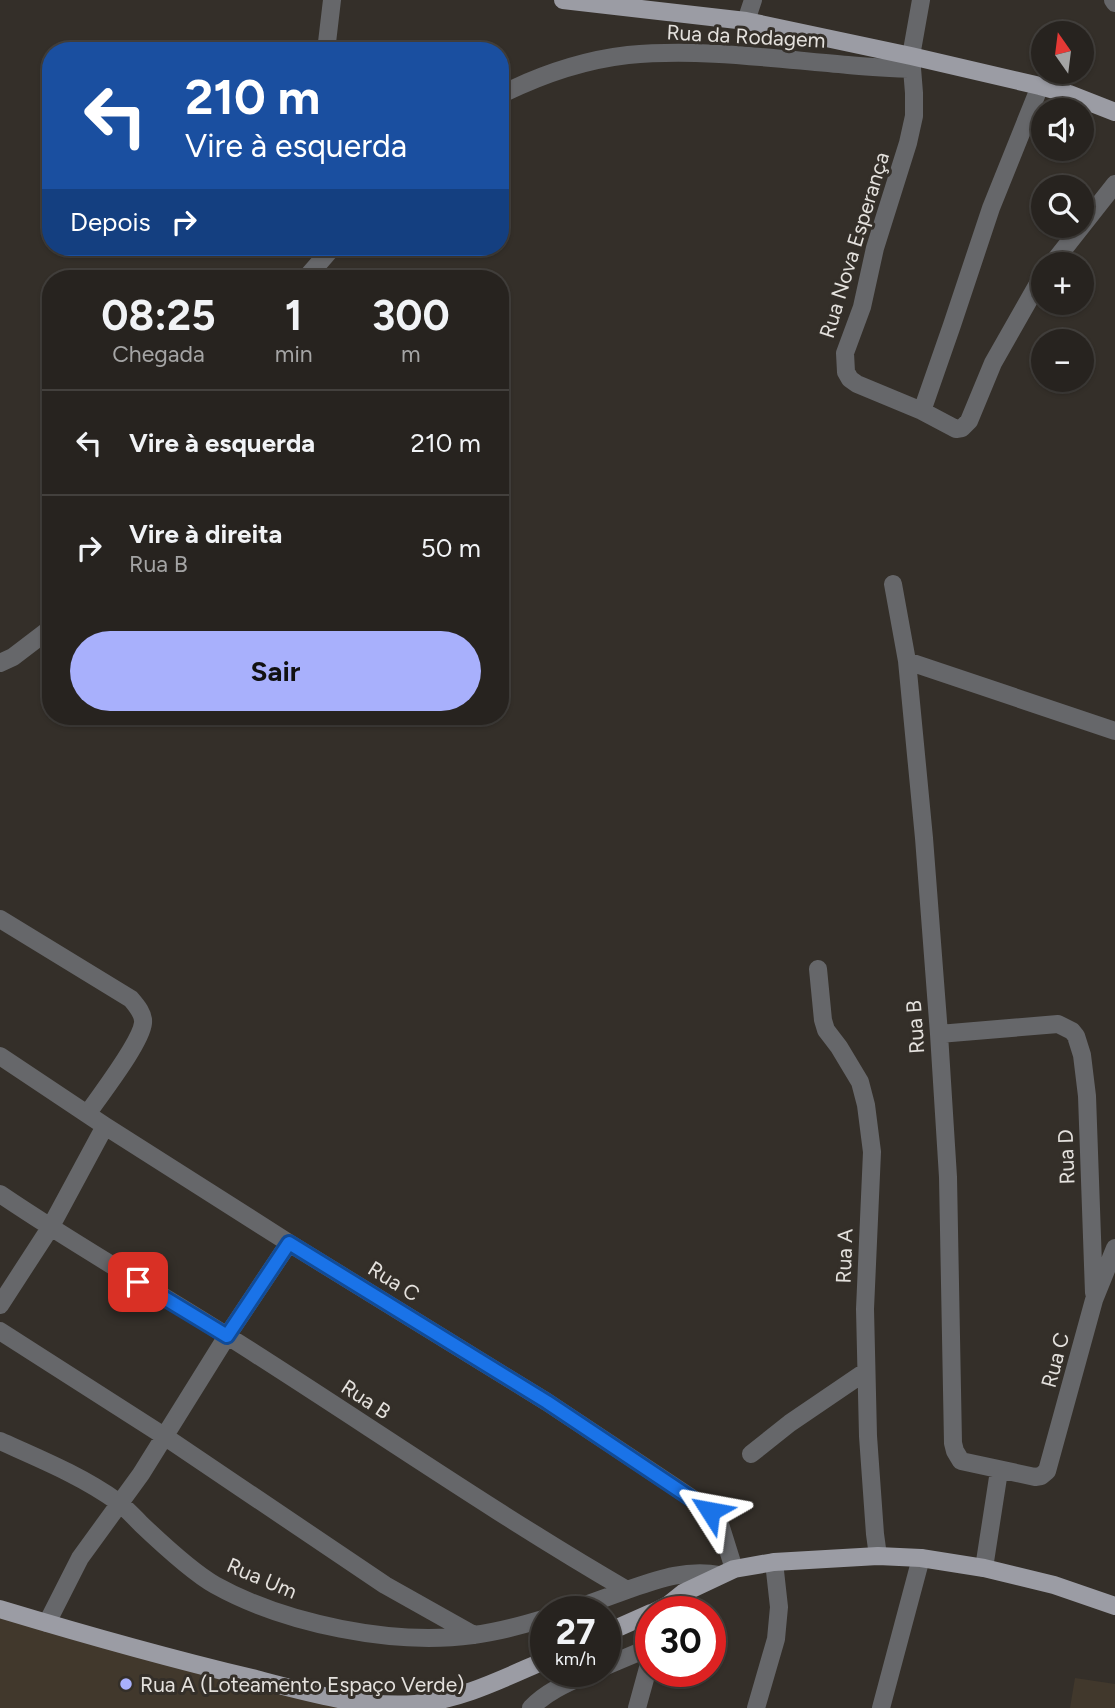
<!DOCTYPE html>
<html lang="pt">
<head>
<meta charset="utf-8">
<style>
  :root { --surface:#27231f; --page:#332f2c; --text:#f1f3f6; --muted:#a4a4a4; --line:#43403d; --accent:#a8b0fc }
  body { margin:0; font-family:Figtree,sans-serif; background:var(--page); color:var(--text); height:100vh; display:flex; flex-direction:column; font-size:26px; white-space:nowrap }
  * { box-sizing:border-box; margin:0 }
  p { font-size:23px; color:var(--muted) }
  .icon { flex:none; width:38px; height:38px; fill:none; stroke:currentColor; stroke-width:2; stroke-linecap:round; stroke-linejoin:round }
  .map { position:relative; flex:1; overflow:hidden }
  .side { position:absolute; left:42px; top:270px; width:467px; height:455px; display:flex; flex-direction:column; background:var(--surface); border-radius:28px; box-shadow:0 2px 5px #0004,0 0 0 2px var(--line) }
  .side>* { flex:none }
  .top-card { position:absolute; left:42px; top:42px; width:467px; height:214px; border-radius:28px; box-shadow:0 2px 5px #0004,0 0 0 2px var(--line); background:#1a4fa0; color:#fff; overflow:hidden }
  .needle { width:46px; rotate:346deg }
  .tools { position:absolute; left:1031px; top:21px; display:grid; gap:14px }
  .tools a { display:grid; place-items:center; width:63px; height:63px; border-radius:50%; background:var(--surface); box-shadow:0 2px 5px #0004,0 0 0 2px var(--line); font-size:35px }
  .speed { position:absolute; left:530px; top:1596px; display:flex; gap:14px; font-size:35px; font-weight:700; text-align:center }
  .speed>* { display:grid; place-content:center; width:91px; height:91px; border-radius:50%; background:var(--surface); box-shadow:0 2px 5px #0004,0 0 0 2px var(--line); line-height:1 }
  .speed small { font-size:18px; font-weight:400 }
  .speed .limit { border:10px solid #d22; background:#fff; color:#111 }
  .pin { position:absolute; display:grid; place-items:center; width:60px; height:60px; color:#fff; margin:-30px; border-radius:14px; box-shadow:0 4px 10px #0006 }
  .me { position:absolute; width:77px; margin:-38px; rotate:304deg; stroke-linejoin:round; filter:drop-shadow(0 0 5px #0008) }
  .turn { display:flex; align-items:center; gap:24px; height:147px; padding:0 28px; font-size:32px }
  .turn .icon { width:91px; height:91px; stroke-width:2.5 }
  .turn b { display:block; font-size:49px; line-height:60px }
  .then { display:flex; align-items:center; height:66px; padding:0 28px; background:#0003; gap:14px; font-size:26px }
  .eta { display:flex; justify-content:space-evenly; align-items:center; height:119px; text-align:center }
  .eta b { font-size:42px; font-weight:700; line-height:49px }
  .action { display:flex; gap:14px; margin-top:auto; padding:14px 28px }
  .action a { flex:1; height:80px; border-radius:42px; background:var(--accent); color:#111; font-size:28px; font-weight:700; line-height:80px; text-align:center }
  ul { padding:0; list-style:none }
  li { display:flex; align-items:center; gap:21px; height:105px; padding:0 28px; border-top:2px solid var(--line) }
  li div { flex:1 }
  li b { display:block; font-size:26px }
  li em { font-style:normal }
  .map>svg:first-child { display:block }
</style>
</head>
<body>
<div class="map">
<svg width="1115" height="1708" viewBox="0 0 1115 1708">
  <rect width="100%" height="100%" fill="#342f29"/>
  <path fill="#41382c" d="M0 1617 348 1708H0Z
    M1075 1678 1115 1684V1708H1070Z"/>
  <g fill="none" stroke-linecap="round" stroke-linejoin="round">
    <path stroke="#66676a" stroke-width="18" d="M921 0 911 56 914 93V116L908 143 875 248 862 307 845 353 846 372 850 379 857 384 922 411 956 429 962 428 969 421 993 363 1043 275
      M1113 0 1115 3
      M746 21 753 0
      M326 51 332 0
      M500 95C540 75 584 60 628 55 701 48 775 59 848 65 869 67 891 68 912 69
      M1052 264 1115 184
      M306 278 333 247
      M922 411 952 325 991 208 1040 86
      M893 584 907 661 924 838 939 1034 948 1177 953 1443 955 1451 961 1461 1035 1477 1041 1476 1047 1471 1094 1300 1115 1248
      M907 661 1115 731
      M0 663 13 657 51 628
      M0 919 131 999C137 1006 144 1014 143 1023 141 1043 100 1095 88 1113
      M818 969 823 1020 826 1030 839 1047 860 1082 866 1105 872 1152 865 1309 868 1436 875 1534 878 1556
      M939 1034 1058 1024 1072 1031 1076 1036 1082 1055 1087 1096 1094 1293
      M0 1056 105 1126 289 1243 547 1402 696 1501 710 1511 719 1521 734 1569
      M0 1194C75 1245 153 1289 229 1337 362 1421 491 1511 627 1590 659 1579 686 1569 720 1575
      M0 1305 50 1228 105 1126
      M0 1331 164 1436 385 1585 474 1635
      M0 1441C40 1459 82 1476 118 1502 126 1508 134 1517 141 1524 161 1543 192 1572 215 1585 285 1624 394 1646 473 1635 498 1632 523 1625 546 1618
      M751 1454 790 1423 865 1372
      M984 1568 999 1471
      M566 1612 627 1590
      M47 1623 80 1558 141 1474 227 1336 289 1243
      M606 1666 651 1647
      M531 1708C548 1690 572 1681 594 1671
      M637 1708 651 1657
      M756 1708 776 1639 779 1607 774 1562
      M881 1708 921 1558"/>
    <path stroke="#9b9ca4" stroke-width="18" d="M563 0 746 21 911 56 1040 86 1069 94 1115 112
      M0 1609C83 1634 168 1658 252 1678 305 1692 360 1708 415 1704 461 1700 504 1678 546 1660
      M654 1612 668 1605 683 1593 734 1569 774 1562 878 1556 921 1558 984 1568 1054 1585 1115 1606
      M606 1633 651 1613"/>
  </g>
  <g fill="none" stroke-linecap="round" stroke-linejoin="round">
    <g stroke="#114b97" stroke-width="18">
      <path id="route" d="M138 1282 227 1336 289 1243 547 1402 710 1511"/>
    </g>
    <use href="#route" stroke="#1a73e8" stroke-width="12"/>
  </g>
  <circle fill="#a8b0fc" stroke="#342f29" stroke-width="2.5" cx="126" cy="1684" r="7"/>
  <g text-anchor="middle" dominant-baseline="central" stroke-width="6" stroke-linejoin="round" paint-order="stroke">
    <g font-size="21" fill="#e4e1dd" stroke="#342f29">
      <text transform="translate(746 36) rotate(3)">Rua da Rodagem</text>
      <text transform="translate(854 245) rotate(-73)">Rua Nova Esperança</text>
      <text transform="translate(915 1027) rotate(-94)">Rua B</text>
      <text transform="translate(1066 1157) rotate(-92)">Rua D</text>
      <text transform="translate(844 1256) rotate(-88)">Rua A</text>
      <text transform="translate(394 1281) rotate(32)">Rua C</text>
      <text transform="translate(1055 1360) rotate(-75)">Rua C</text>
      <text transform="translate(366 1399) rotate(33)">Rua B</text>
      <text transform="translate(262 1578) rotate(23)">Rua Um</text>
    </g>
    <g font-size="21" fill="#e4e1dd" stroke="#342f29" text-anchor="start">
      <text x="140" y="1684">Rua A (Loteamento Espaço Verde)</text>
    </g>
  </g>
</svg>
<div class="tools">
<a><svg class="needle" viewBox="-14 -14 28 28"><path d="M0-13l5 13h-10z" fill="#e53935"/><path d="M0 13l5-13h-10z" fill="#a4a4a4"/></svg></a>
<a><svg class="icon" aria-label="sound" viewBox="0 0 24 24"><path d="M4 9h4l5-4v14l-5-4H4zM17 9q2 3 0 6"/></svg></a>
<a><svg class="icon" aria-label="search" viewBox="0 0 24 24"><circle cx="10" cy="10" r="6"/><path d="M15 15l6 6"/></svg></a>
<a>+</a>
<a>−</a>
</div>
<div class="speed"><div>27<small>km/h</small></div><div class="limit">30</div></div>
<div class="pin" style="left:138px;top:1282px;background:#d93025"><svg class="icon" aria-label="arrive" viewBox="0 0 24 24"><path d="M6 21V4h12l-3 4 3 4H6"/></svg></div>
<svg class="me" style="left:710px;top:1511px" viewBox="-20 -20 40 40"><path d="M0-17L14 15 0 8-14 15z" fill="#1a73e8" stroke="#fff" stroke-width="4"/></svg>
<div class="top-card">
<div class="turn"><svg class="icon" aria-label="left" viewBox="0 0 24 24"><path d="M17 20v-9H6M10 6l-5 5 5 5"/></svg><div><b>210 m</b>Vire à esquerda</div></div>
<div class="then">Depois<svg class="icon" aria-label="right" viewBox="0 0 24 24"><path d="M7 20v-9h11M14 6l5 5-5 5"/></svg></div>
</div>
<section class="side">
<div class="eta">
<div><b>08:25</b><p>Chegada</p></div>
<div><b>1</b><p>min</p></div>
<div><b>300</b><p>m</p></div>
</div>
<ul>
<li><svg class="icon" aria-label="left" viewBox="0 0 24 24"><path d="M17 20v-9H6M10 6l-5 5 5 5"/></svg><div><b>Vire à esquerda</b></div><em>210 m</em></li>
<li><svg class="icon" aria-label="right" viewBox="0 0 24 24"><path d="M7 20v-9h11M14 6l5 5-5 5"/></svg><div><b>Vire à direita</b><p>Rua B</p></div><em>50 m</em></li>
</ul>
<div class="action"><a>Sair</a></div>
</section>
</div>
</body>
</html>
